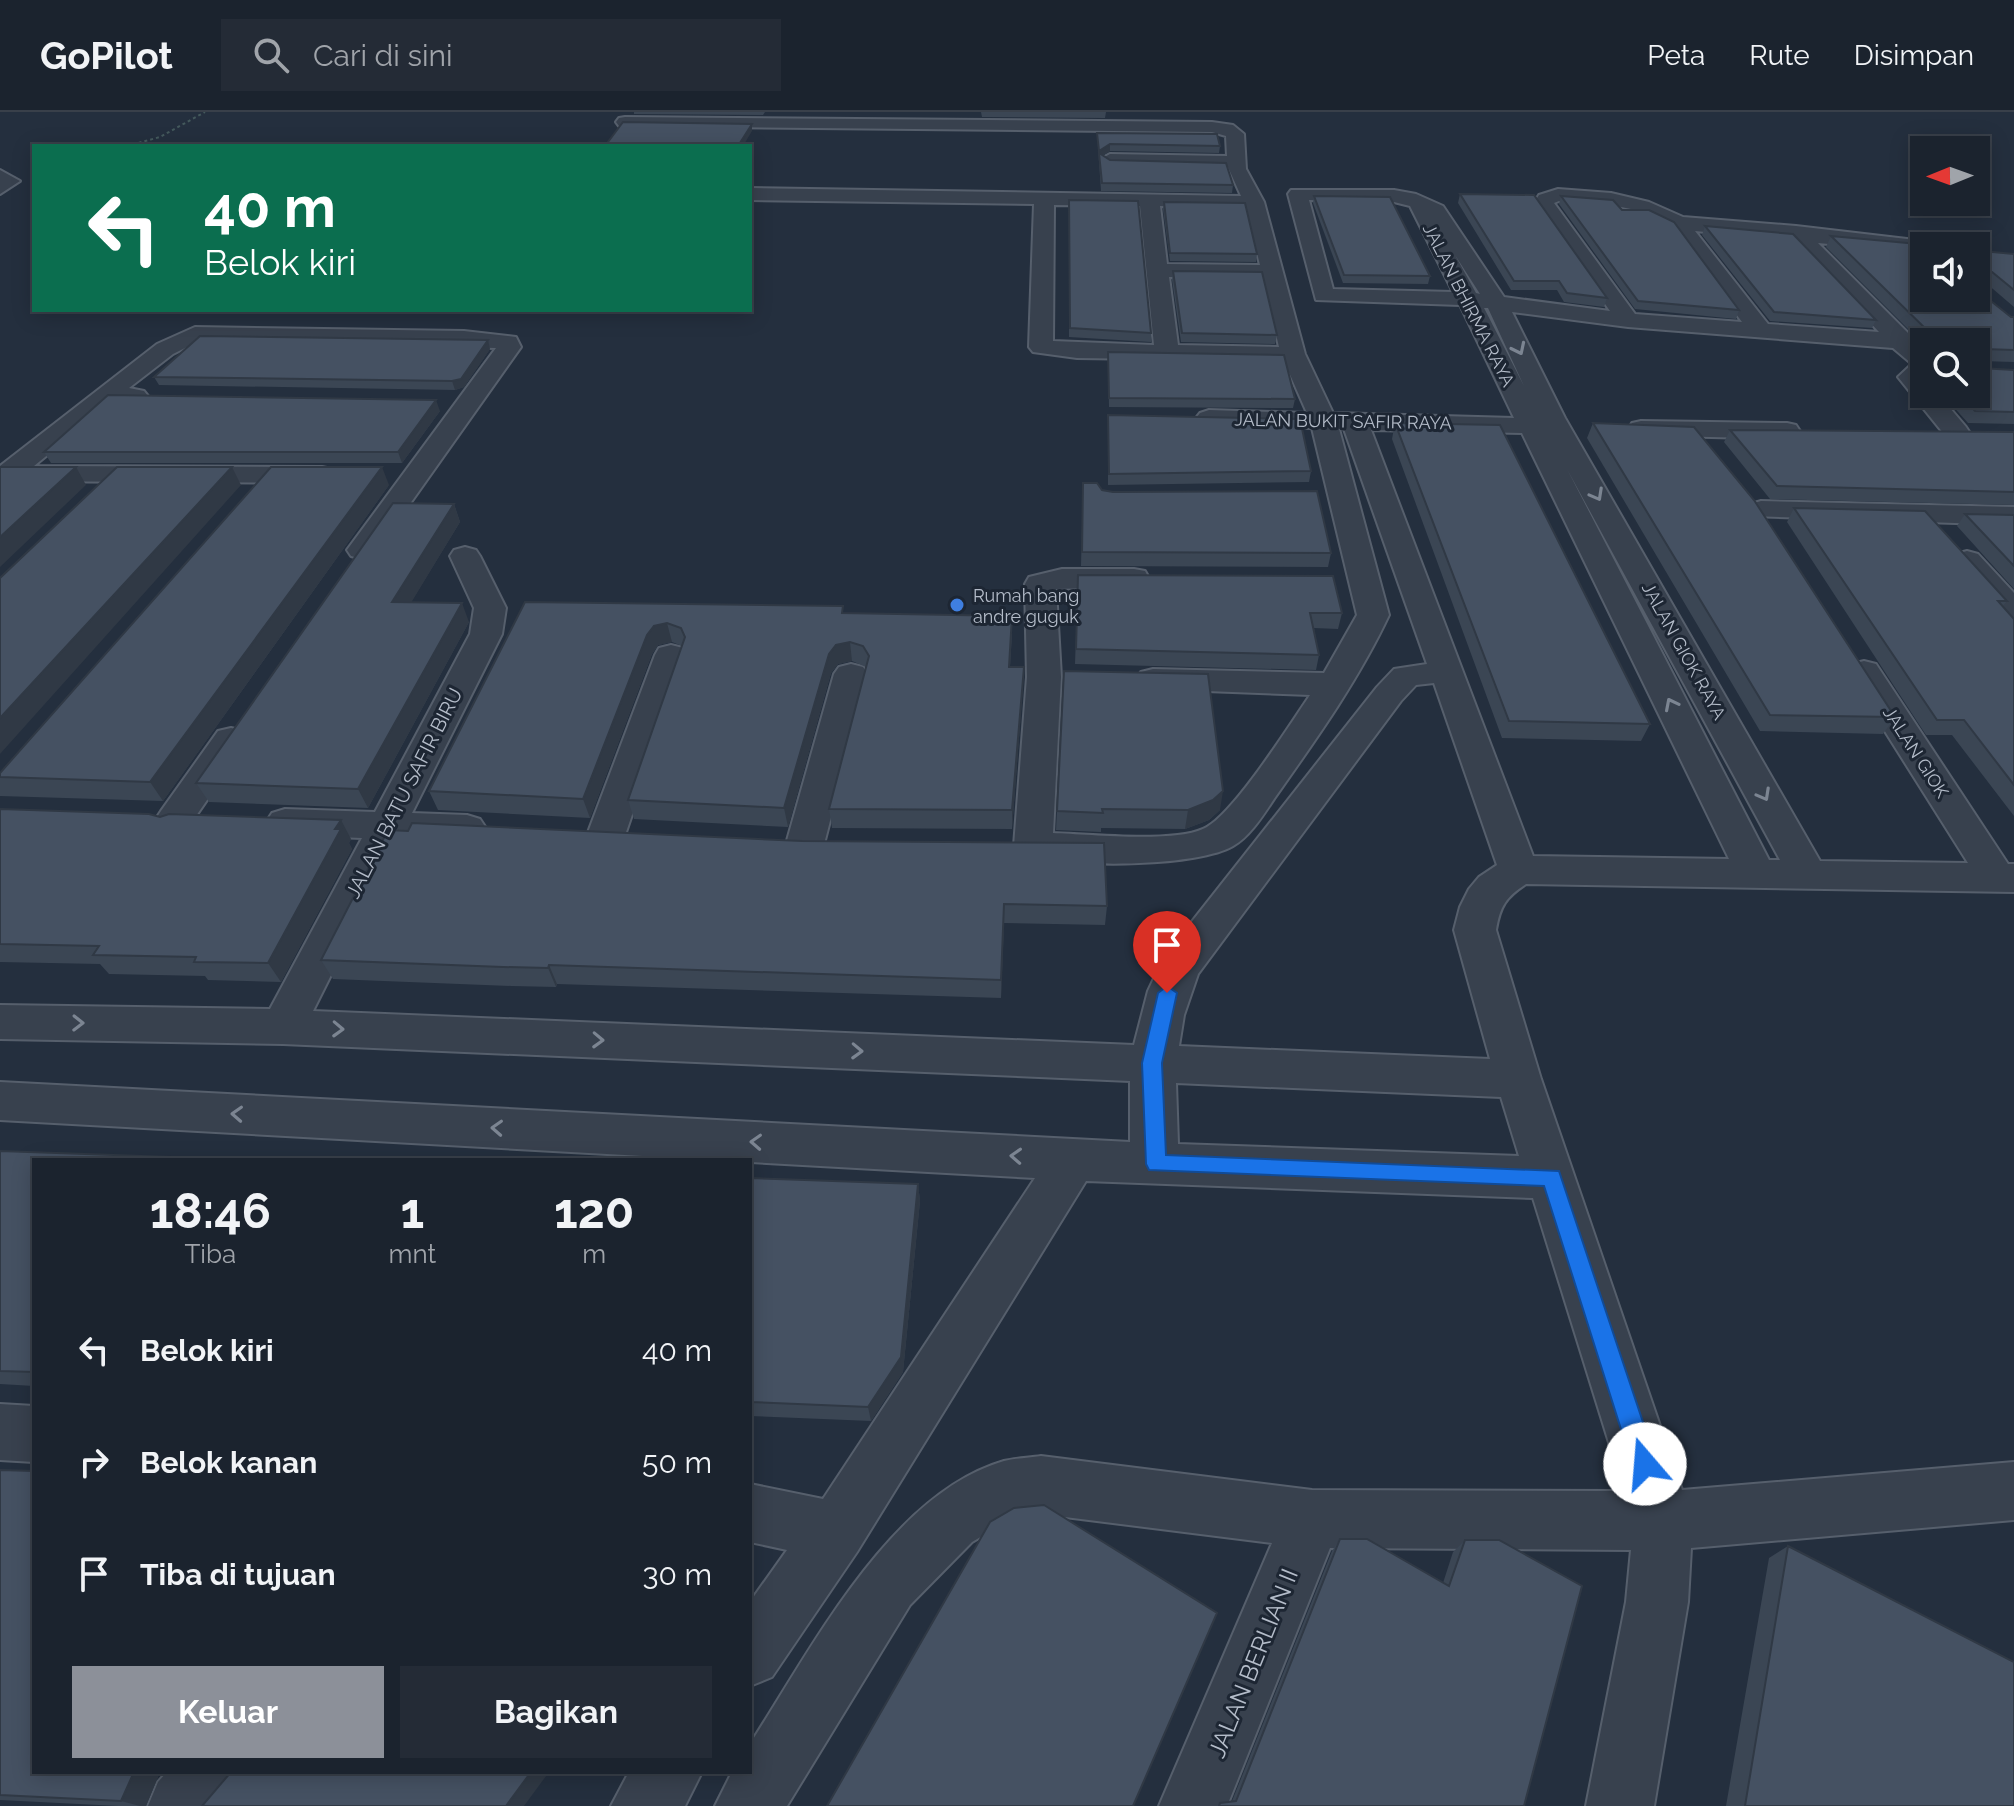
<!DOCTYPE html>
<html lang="id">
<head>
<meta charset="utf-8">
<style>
  :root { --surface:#1b232e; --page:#242b36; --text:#f1f3f6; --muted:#a0a4aa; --line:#39404a; --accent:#8c9099 }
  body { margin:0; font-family:Raleway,sans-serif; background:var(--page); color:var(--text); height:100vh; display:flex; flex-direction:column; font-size:30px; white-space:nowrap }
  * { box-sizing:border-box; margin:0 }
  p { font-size:26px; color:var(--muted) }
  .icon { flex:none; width:44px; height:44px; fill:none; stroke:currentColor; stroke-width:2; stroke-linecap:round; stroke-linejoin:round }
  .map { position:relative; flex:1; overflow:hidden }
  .panel { position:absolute; left:32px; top:1046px; width:720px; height:616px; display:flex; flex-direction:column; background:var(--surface); border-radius:0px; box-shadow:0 4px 20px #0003,0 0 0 2px var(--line) }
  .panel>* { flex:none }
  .banner { position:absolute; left:32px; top:32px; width:720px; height:168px; border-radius:0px; box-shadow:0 4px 20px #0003,0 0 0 2px var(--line); background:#0b6e4f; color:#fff; overflow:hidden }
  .needle { width:52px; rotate:269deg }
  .buttons { position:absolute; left:1910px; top:24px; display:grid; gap:16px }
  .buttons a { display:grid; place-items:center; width:80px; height:80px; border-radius:0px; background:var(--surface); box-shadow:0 4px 20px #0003,0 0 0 2px var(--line); font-size:40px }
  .pin { position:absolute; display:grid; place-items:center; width:68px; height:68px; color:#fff; margin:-82px -34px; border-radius:50% 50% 50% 0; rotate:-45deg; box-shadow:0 0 8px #0007 }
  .pin .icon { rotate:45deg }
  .me { position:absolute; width:88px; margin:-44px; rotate:342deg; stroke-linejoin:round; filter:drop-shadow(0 0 6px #0008) }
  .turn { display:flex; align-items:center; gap:28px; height:168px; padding:0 40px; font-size:36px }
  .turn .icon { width:104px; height:104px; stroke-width:2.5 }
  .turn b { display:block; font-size:56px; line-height:68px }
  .eta { display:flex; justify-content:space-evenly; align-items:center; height:136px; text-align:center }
  .eta b { font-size:48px; font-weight:700; line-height:56px }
  .primary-button { display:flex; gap:16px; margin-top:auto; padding:16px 40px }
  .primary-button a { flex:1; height:92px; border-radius:0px; background:var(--accent); color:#fff; font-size:32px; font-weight:700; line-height:92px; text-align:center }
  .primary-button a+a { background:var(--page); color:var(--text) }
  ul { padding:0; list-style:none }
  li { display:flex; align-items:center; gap:24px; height:112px; padding:0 40px }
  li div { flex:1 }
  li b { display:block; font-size:30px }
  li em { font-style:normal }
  header { display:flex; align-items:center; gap:48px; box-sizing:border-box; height:112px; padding:0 40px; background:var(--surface); border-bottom:2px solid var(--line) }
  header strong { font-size:38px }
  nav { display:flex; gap:44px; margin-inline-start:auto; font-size:28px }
  .search { width:560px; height:72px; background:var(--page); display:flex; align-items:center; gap:20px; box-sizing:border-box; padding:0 28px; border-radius:0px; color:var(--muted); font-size:30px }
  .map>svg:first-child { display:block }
</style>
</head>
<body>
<header>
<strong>GoPilot</strong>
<div class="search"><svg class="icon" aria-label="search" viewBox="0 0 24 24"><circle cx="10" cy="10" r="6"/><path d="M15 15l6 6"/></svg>Cari di sini</div>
<nav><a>Peta</a><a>Rute</a><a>Disimpan</a></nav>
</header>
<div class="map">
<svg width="2014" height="1694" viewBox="0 0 2014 1694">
  <rect width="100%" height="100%" fill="#242f3e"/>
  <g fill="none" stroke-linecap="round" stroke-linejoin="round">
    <g stroke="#565f6c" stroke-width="4">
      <path id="minor" d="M625 5 1212 10 1233 13 1244 22 1246 57 1264 90 1305 242 1333 301 1514 306 1460 193 1316 188 1288 82 1291 78H1394L1416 82 1443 94 1504 185 1610 199 1534 91 1539 83 1558 77 1611 81 1649 90 1683 105 1796 114 1924 129 1934 134H1924V141L1818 131 1924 237V282H1938L1966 315 1970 321 1966 327H1948L1898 265 1912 252 1893 236 1628 215 1512 200 1565 306 1820 749 1968 751 1847 559 1852 552 1864 549 1876 552 2008 752H2014V780L1526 772C1506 785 1500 794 1496 818L1541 967 1682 1378 2014 1350V1408L1691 1436 1688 1490 1654 1694H1586L1626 1490 1631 1438 1330 1436 1227 1694H1159L1272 1431 1041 1402 1013 1406 972 1430 910 1493 787 1694H715L732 1660H750V1632C811 1538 890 1382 1004 1349 1016 1346 1029 1346 1041 1344L1312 1378 1624 1379 1533 1086 1086 1069 857 1440 772 1565 750 1574V1490L787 1438 750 1430V1372L823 1387 1035 1066 0 1008V970L1130 1030V969L283 932 0 927V893L270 897 362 726 285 723 272 719 266 710 272 701 285 697 375 700 470 522 474 496 450 444 454 438 465 435 476 438 480 444 506 496 502 522 412 701 467 703 480 707 486 716 480 725 467 729 399 727 313 899 1134 933 1148 879 1164 845 1377 575 1394 557 1427 552 1344 317H1339L1389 503C1359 567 1317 626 1276 684 1265 700 1251 724 1233 734 1199 754 1079 756 1041 745L1033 747 1019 743 1014 734 1027 565 1025 472 1029 465 1062 457H1134L1145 459 1149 466 1145 473 1134 475 1056 477 1061 565 1053 721C1087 722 1179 732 1207 715 1236 698 1289 614 1310 583L1153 577 1141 574 1136 567 1141 560 1153 557 1324 561 1357 503 1312 316 1209 314 1200 311 1196 306 1200 301 1209 298 1307 301 1284 249 1077 246 1033 240 1029 235 1034 92 750 88V76L1241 84 1228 55 1110 52 1101 47 1110 42 1227 44 1226 24 1212 20 619 14 616 10 619 6ZM1309 88 1394 90 1410 94 1453 180 1333 177ZM1559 89 1611 93 1636 98 1672 115 1742 210 1635 202 1554 91ZM1054 93 1140 94 1154 233 1053 229ZM1160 94 1246 96 1260 153 1167 152ZM1695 119 1792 128 1879 220 1768 212ZM1455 143 1480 182 1476 181ZM1169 165 1263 166 1279 235 1178 233ZM1484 196H1488L1524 274ZM1371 318 1522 321 1729 747 1533 744ZM1567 357 1780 748H1769ZM1434 571 1497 753 1479 765 1469 777 1460 795 1454 818 1490 947 1179 934 1184 903 1198 862 1401 589 1416 573ZM1176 971 1501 985 1519 1044 1178 1032Z
        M0 58 20 69 0 82Z
        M195 215 464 219 516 225 521 235 373 444 362 447 351 444 347 438 496 236 199 229 173 242 129 276 144 279 148 284 144 289 111 291 34 354 322 355 332 357 336 363 332 369 322 371 0 369V354L157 232Z
        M1641 309 1787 311 1796 313 1800 319 1796 325 1787 327 1632 323 1628 317 1632 311Z
        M1761 389 2014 395V413L1751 404 1747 398 1751 392Z
        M1967 439 1978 442 2014 481V510L2003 507 1952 448 1956 442Z
        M671 533 683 536 687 543 625 723 620 732 606 736 592 732 587 723 655 543 659 536Z
        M851 552 863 555 868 562 824 732 819 741 805 745 791 741 786 732 834 562 839 555Z
        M231 616 244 619 249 627 187 717 174 721 161 717 155 708 161 699 218 619Z
        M0 1292 34 1294V1350L0 1348Z
        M167 1660H244L234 1683 226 1694H148L158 1670Z
        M629 1660H702L685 1694H611Z"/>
    </g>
    <path stroke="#44595c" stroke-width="2" stroke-dasharray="3 3" stroke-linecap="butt" d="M127 34 160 25 205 0"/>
    <use href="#minor" fill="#38414e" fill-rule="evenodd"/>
  </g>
  <path fill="#3b4654" d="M634 0H765L763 3 634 2Z
    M981 0H1106L1105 6 982 5Z
    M1097 21 1220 34 1219 41 1110 39 1103 43 1110 48 1233 73 1232 81 1101 79Z
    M1460 82 1607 186 1604 195 1564 190 1557 178H1511L1458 91Z
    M1314 84 1430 164 1428 172 1343 171 1313 91Z
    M1561 84 1622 98 1739 198 1736 207 1635 197 1559 92Z
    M1069 88 1151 221V230L1069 225Z
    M1164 90 1257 142 1256 150 1170 149 1163 97Z
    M1705 114 1876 208 1872 216 1770 209 1702 123Z
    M1831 124 2014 142V195L1986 171 1978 169 1976 177 2011 205H2014V250L1980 249 1981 256 2014 258V312L1968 311 1942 282H1976V230H1924V233L1826 135Z
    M1173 159 1277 223 1275 232 1181 230 1172 168Z
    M490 237 464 275 455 278 159 273 154 265Z
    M1108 240 1295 287 1293 296 1109 295Z
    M440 299 402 351H51L44 340Z
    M1108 303 1311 359 1309 370 1108 373Z
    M1395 311 1650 612 1641 629 1502 626 1392 327Z
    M1593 311 1895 605 1883 622 1760 619 1587 326Z
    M1730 318 2014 320V393L1770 387 1724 330Z
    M1083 371 1102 378 1331 441 1328 455 1081 454Z
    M389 373 163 689 0 684V661Z
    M454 392 460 410 411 490 469 510 368 696 209 690 196 671Z
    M1794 396 2007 489 2003 494 2014 507V704L1952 623H1926L1787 410Z
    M1965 402 2014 403V477L1957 414Z
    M1078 463 1342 501 1338 517 1314 516 1319 543 1316 558 1075 552Z
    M525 490 844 501 1012 522 1010 555 1023 574 1012 717 832 716 829 697 866 555 852 549 838 552 831 561 788 715 634 707 628 688 682 534 672 530 658 533 652 542 590 706 438 698 429 679Z
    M1064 559 1220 698 1209 708 1185 717 1101 716V720L1056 718Z
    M0 697 160 705 351 727 349 731 352 737 281 870 208 868 205 864 109 862 100 852 0 850Z
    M388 718 1107 794 1105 813 1004 811 1001 886 557 872 556 875 512 874 333 867 321 848Z
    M0 1039 34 1048V1274L0 1272Z
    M750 1066 918 1072 920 1089 903 1260 871 1309 750 1304Z
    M0 1358 34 1660H160L146 1694H118L0 1688Z
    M1340 1427 1443 1471 1453 1440 1465 1428 1524 1694H1217L1220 1691 1232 1689 1332 1439Z
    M1788 1434 2014 1694H1726L1769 1446Z"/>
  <path fill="#303945" d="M752 12V19L743 34H738Z
    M1110 32V39L1099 45V41L1098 46 1099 39Z
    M488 228 490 237 464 275 455 278 452 269Z
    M436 288 440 299 402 351 398 340Z
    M76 355 86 373 0 455V425Z
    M232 355 241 373 0 642V606Z
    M382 355 389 373 163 689 150 670Z
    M454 392 460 410 400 509 392 490Z
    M462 491 469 510 368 696 358 677Z
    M667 511 672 530 658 533 652 542 590 706 583 687 647 523 654 514Z
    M850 530 852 549 838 552 831 561 788 715 784 696 829 542 836 533Z
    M1024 555 1023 574 1012 717V698Z
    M1223 679 1220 698 1209 708 1185 717 1188 698Z
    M341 708 351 727 349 731 352 737 281 870 268 851Z
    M1004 792V811L1001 886V868Z
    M549 853 557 872 556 875 548 856Z
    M918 1072 920 1089 903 1260 871 1309 868 1295Z
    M134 1660H160L146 1694H140L121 1689Z
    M531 1660H549L524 1694H506Z"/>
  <path fill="#455162" stroke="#303945" stroke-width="2" fill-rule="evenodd" d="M623 10 752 12 738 34H605Z
    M1097 21 1217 22 1220 34 1110 32 1099 39Z
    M1099 41 1110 48 1226 51 1233 73 1102 71Z
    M1460 82 1534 83 1607 186 1567 181 1559 169H1514Z
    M1314 84 1390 85 1430 164 1344 163Z
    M1561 84 1613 88 1622 98H1649L1674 110 1739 198 1638 189Z
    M1069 88 1138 89 1151 221 1070 216Z
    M1164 90 1245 91 1257 142 1170 141Z
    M1705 114 1793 122 1876 208 1774 200Z
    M1831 124 1929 133 1932 130 1979 134 1982 139 2014 142V178L1992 160 1980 158 1976 177 2011 205H2014V238L1983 237 1980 240 1981 256 2014 258V300L1975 299 1960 282H1976V230H1933L1932 223ZM1924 134H1976V186H1924Z
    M1173 159 1262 160 1277 223 1182 221Z
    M200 224 488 228 461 267 452 269 154 265Z
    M1108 240 1284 243 1295 287 1109 286Z
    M108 283 436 288 398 340H44Z
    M1108 303 1300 307 1311 359 1109 362Z
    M1395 311 1500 313 1650 612 1509 609Z
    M1593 311 1694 315 1754 388 1895 605 1770 603Z
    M1730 318 2014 320V380L1777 374Z
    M0 355H76L0 425Z
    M117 355H232L0 606V466Z
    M271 355H382L150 670 0 665V661Z
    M1083 371H1097L1102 378 1113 380 1317 379 1331 441 1082 440Z
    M393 391 454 392 392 490 462 491 358 677 196 671Z
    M1794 396 1925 399 2007 489H1998L2014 507V673L1964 608H1937Z
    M1965 402 2014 403V454Z
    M1078 463 1333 464 1342 501H1310L1319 543 1076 537Z
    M525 490 843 494 842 501 1012 504 1009 555H1024L1012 698 829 697 869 544 863 534 850 530 836 533 829 542 784 696 628 688 685 525 681 516 667 511 654 514 647 523 583 687 429 679Z
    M1064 559 1208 562 1223 679 1213 688 1188 698 1102 697 1103 701 1057 699Z
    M0 697 149 702 160 705 169 702 341 708 335 717H341L268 851 194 850 196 845 93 843 99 834 0 832Z
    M412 711 802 729 1104 731 1107 794 1004 792 1001 868 549 853 548 856 503 855 321 848 388 718 408 719Z
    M0 1039 256 1048H34V1260L0 1259Z
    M750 1066 918 1072 901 1245 868 1295 750 1290Z
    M0 1358 34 1359V1660H134L121 1689 0 1683Z
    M1044 1393 1217 1501 1133 1694H827L990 1410 1014 1396Z
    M1340 1427H1367L1449 1474 1465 1428H1499L1582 1474 1524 1694H1219L1220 1691 1236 1689Z
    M1788 1434 2014 1550V1694H1745Z
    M231 1660H531L506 1694H202Z"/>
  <defs><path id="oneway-chevron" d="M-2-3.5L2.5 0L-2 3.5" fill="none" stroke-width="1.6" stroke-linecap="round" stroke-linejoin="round" transform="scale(2)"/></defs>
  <g stroke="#7c8592">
    <use href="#oneway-chevron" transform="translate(1519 237) rotate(64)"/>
    <use href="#oneway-chevron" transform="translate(1597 383) rotate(61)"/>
    <use href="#oneway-chevron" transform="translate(1671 592) rotate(-117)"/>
    <use href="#oneway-chevron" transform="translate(1764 683) rotate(61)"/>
    <use href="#oneway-chevron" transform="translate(78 911) rotate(1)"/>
    <use href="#oneway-chevron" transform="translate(338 917) rotate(2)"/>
    <use href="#oneway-chevron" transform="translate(598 928) rotate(2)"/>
    <use href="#oneway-chevron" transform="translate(857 939) rotate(2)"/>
    <use href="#oneway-chevron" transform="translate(237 1002) rotate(-177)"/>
    <use href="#oneway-chevron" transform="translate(497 1016) rotate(-177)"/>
    <use href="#oneway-chevron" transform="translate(756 1030) rotate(-177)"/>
    <use href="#oneway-chevron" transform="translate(1016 1044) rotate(-177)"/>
  </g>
  <path fill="#1a73e8" stroke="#114b97" stroke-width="2" d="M1167 874 1177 881 1162 951 1166 1043 1559 1059 1657 1352 1653 1360 1645 1364 1636 1360 1632 1352 1544 1074 1149 1058 1146 1052 1142 951 1158 881Z"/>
  <circle fill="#3f7fe0" stroke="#1d2633" stroke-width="3" cx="957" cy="493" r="8"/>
  <g text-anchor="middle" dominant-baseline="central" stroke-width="6" stroke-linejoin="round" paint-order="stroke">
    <g font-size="18" fill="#b4bcc9" stroke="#1d2633">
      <text transform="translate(1469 193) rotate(63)">JALAN BHIRMA RAYA</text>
      <text transform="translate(1343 309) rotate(1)">JALAN BUKIT SAFIR RAYA</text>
      <text transform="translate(1684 539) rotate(61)">JALAN GIOK RAYA</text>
      <text transform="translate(1916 640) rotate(57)">JALAN GIOK</text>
    </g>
    <g font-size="18" fill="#b4bcc9" stroke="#1d2633" text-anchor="start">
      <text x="973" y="483">Rumah bang<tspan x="973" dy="21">andre guguk</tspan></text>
    </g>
    <g font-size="20" fill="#b4bcc9" stroke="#1d2633">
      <text transform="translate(404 681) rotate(-63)">JALAN BATU SAFIR BIRU</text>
    </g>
    <g font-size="24" fill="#b4bcc9" stroke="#1d2633">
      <text transform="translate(1253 1551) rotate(-68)">JALAN BERLIAN II</text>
    </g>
  </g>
</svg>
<div class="buttons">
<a><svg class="needle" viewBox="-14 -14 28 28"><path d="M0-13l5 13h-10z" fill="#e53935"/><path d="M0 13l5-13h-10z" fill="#a0a4aa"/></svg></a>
<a><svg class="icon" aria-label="sound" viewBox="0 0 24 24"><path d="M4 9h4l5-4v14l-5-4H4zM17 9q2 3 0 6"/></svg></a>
<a><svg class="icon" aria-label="search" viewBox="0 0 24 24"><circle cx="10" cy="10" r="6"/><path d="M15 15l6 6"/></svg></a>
</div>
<div class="pin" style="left:1167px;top:881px;background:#d93025"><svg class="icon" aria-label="arrive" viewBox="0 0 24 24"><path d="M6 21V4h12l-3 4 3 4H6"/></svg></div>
<svg class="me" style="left:1645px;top:1352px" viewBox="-20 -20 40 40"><circle r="19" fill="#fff"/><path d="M0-13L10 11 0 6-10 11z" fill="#1a73e8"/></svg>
<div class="banner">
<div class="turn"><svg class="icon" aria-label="left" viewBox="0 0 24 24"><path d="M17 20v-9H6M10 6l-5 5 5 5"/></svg><div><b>40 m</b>Belok kiri</div></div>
</div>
<section class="panel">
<div class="eta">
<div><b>18:46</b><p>Tiba</p></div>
<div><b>1</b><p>mnt</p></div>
<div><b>120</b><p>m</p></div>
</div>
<ul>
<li><svg class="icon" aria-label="left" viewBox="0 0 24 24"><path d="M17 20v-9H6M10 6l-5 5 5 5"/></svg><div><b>Belok kiri</b></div><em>40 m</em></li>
<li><svg class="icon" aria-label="right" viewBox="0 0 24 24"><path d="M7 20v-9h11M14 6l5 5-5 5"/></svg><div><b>Belok kanan</b></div><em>50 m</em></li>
<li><svg class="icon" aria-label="arrive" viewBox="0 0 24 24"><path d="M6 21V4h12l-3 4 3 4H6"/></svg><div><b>Tiba di tujuan</b></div><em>30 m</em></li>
</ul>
<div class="primary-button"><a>Keluar</a><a>Bagikan</a></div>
</section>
</div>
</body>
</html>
